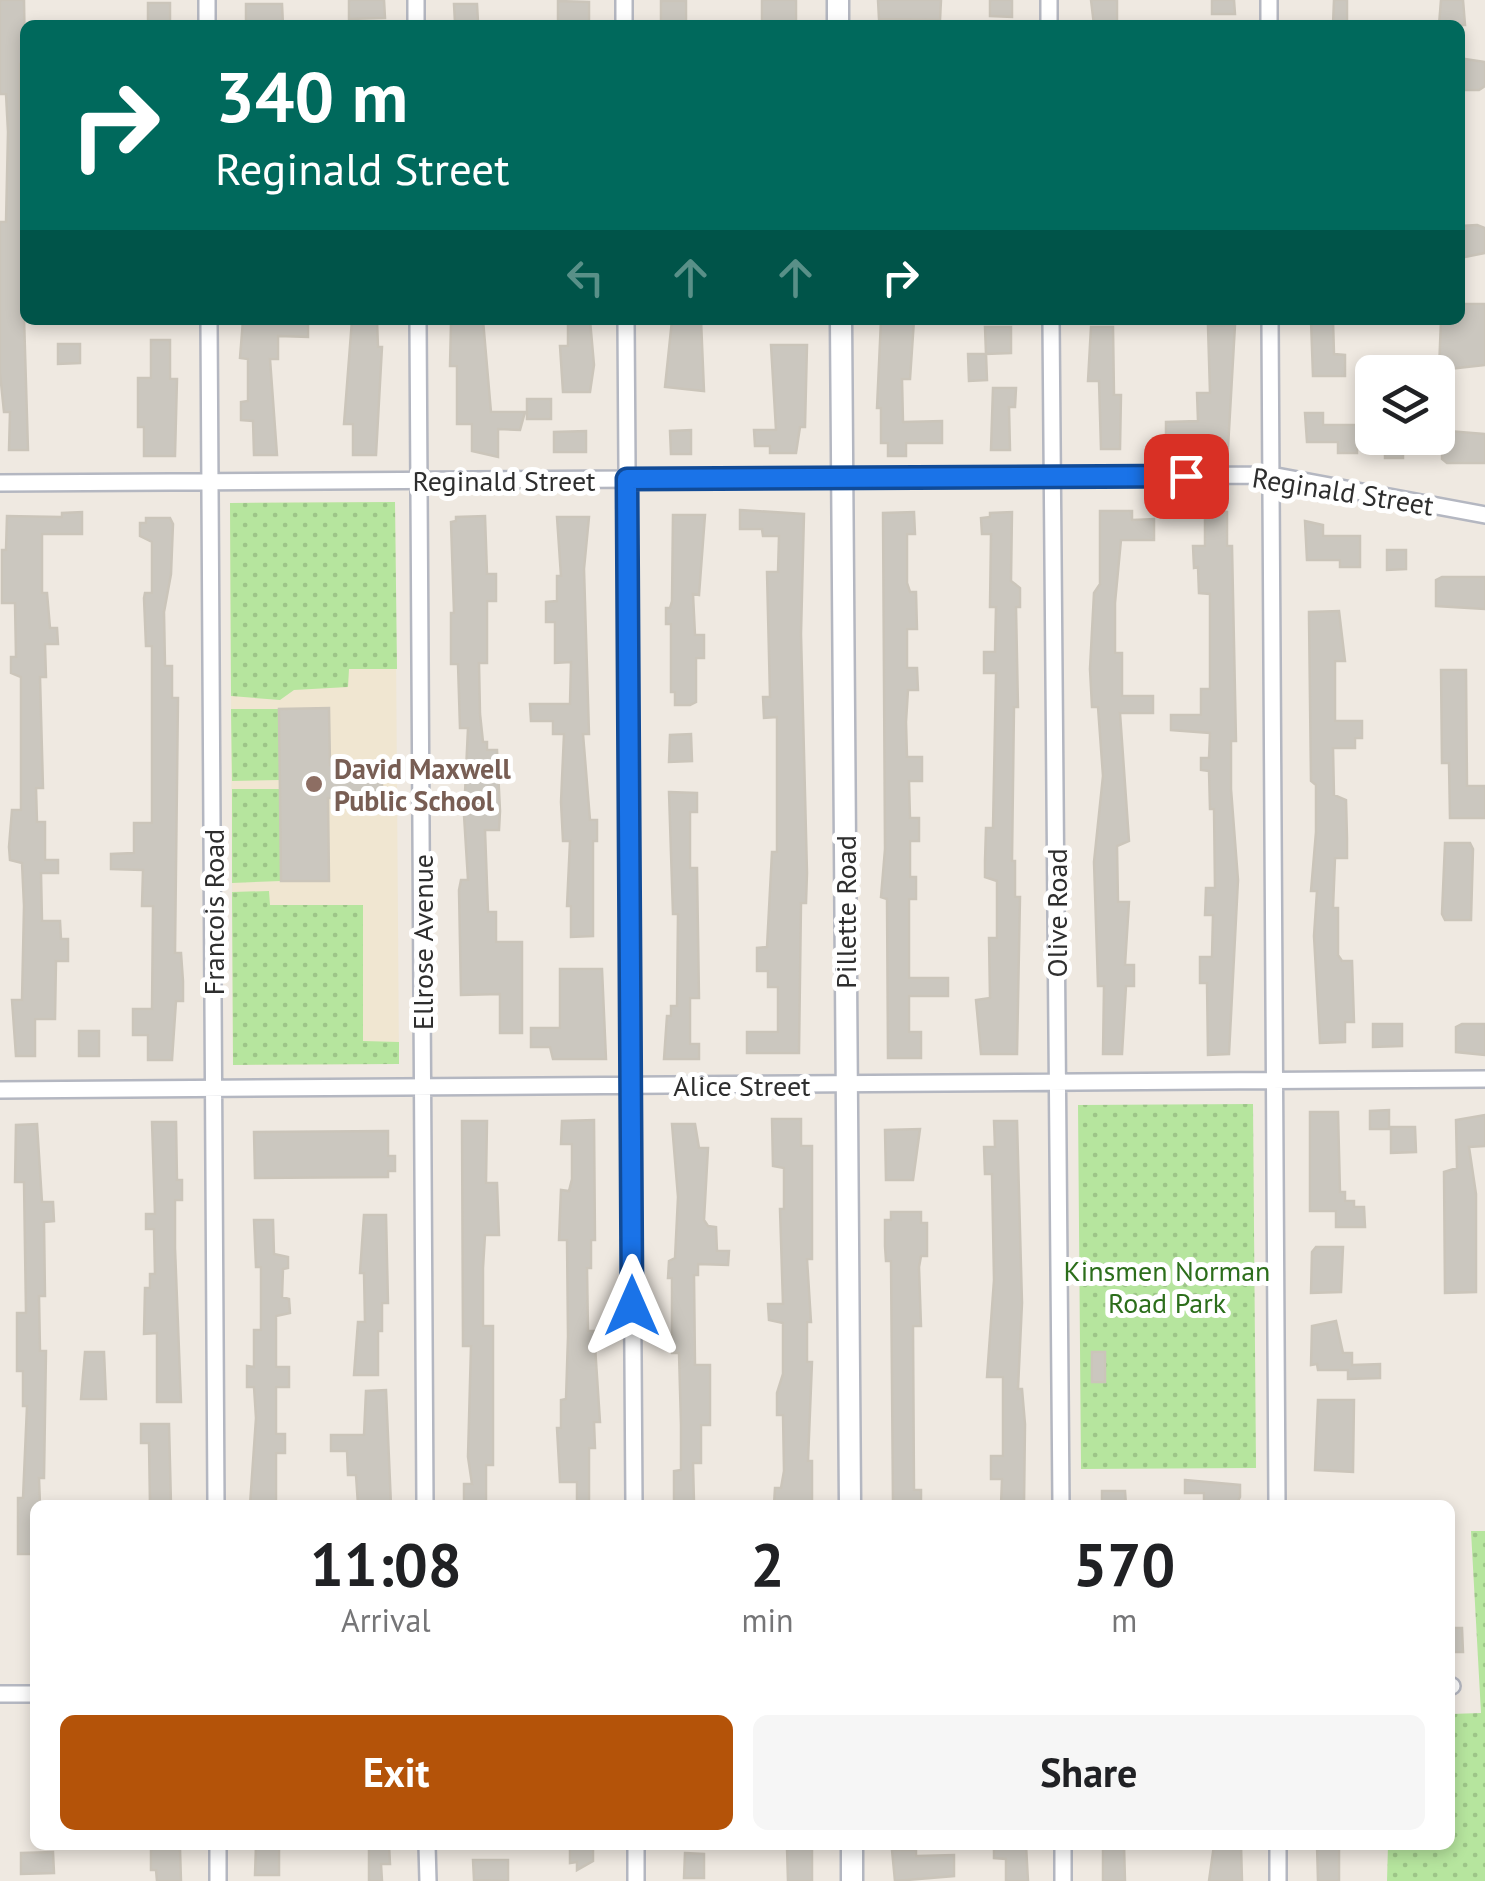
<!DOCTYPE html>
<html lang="en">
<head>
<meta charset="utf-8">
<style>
  :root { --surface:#fff; --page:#f6f6f6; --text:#202124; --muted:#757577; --accent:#b45309 }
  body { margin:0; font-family:"PT Sans",sans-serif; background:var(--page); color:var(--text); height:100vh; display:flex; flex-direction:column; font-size:38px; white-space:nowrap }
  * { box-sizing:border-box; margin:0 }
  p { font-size:32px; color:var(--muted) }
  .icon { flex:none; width:55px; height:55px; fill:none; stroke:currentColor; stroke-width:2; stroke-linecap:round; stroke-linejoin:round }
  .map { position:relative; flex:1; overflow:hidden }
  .details { position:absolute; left:30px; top:1500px; width:1425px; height:350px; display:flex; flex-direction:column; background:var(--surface); border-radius:15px; box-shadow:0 5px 15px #0003 }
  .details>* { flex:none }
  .guide { position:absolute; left:20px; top:20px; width:1445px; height:305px; border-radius:15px; box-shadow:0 5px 15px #0003; background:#00695c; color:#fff; overflow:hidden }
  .fabs { position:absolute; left:1355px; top:355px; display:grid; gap:20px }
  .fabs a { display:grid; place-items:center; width:100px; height:100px; border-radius:15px; background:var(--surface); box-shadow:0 5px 15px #0003; font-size:50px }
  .pin { position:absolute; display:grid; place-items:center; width:85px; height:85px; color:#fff; margin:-42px; border-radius:20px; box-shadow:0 5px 15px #0006 }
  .me { position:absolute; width:110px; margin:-55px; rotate:0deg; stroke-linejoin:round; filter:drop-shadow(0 0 8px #0008) }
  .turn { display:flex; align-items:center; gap:35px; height:210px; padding:0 30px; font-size:45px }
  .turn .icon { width:130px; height:130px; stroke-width:2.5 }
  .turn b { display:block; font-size:70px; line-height:85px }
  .lanes { display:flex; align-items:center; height:95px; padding:0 30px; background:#0003; justify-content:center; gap:50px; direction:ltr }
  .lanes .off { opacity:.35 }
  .eta { display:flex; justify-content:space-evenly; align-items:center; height:170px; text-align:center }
  .eta b { font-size:60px; font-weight:700; line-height:70px }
  .cta { display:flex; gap:20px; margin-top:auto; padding:20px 30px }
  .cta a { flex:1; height:115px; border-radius:15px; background:var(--accent); color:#fff; font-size:40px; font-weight:700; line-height:115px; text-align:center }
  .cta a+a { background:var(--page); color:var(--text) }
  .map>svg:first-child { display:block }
</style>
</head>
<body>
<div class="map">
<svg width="1485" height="1881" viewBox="0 0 1485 1881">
  <defs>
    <pattern id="grass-dots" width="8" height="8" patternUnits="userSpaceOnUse" patternTransform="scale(2.5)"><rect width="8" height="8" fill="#b6e59e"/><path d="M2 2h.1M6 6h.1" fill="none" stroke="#9dc588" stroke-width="1.8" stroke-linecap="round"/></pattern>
  </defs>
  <rect width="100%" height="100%" fill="#efe9e1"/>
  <path fill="#f0e6d1" d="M395 502 399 1064 233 1065 230 503Z"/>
  <path fill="url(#grass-dots)" d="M395 502 397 669H349L348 687 294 690 280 700 231 696 230 503Z
    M231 709H279L280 780 232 781Z
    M232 789H280L281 881 232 883Z
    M269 891 270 905H363V1041L399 1042V1064L233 1065 232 892Z
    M1253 1104 1256 1468 1081 1469 1078 1105Z
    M1471 1531H1485V1881H1387L1388 1845H1450V1714L1481 1713Z"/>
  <path fill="#cbc7bf" stroke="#cbc5ba" stroke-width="2.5" d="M0 0H24L25 63 20 64V109H25L22 251 28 450H9L10 412H4L0 373V222H6L8 132 6 94H0Z
    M349 0H384L385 18 349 19Z
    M762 0H796V24H762Z
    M878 0H941L940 20 879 19Z
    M990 0H1012V17L990 16Z
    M1091 0H1117V25H1094Z
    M1212 0H1234L1235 14H1212Z
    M1334 0H1347V25H1333Z
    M1441 0H1463L1465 25H1439Z
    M558 1 589 2V24L558 23Z
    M661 1H686V24H661Z
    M148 3H170V22H148Z
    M246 4H282L283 25H246Z
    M454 4H477L478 22 455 23Z
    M1465 59 1485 62V86L1479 90H1464Z
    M1477 225 1485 228V253L1460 258V226Z
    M1460 304H1485V365L1439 370 1441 320H1460Z
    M243 320H308V337L278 336V359H270L277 455H254L253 421 241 420V402L248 401V359L240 358Z
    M352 320H377L378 347H382L376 455H353V424H344Z
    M456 320H483L491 412H525L520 430 498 429V457L472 451V424H457V366H450L451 323Z
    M568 320H590L594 365 590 392H563L560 346H568Z
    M672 320H701L704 391 665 387Z
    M881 320H914L910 379H902L903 422 942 421V443H906V456H888V443H881V408H877Z
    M1311 320H1333L1334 354 1345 355V376H1313Z
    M1235 325 1228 448 1196 449V442H1166V422L1198 421 1197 393H1210L1208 326Z
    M985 327H1011V353L986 354Z
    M1091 327H1113L1114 395H1121L1120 449H1101L1099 381H1088Z
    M151 340H170V379H177L175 456H144V427H138V378H151Z
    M58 344H80V363L58 364Z
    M771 345H807L805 427H800L796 453H770V446H755L754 430H776Z
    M968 354H986L987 380 969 381Z
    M993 388H1016L1015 407H1009L1010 450H991Z
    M527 399H551V419H527Z
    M1305 413H1323V425H1357V453H1338V442H1307Z
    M691 430V454H671L670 431Z
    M586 431V452H554V432Z
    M1448 431 1485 434V463H1447L1442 459V434Z
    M1385 438H1403V458H1385Z
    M740 510 804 514 801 634 807 873 806 903H801L799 1053H747V1032H778V987H768V971H757V948L767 947 772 852H777V717L764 718 763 697H770L767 572H778L779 536H763L762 529H740Z
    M1100 511H1132V520L1154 519V540H1121L1115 603V653H1122V696H1153V713H1120L1129 841 1117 846 1118 902H1129L1125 965H1134V986H1126L1122 1054H1103L1104 986H1098L1097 953 1094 862 1103 776 1098 707H1092L1090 669 1094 593 1100 584Z
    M1205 511 1227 512V546H1232L1236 741H1231V789L1238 880 1229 1054 1208 1055 1207 983H1200V957H1212L1213 915H1205L1206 888H1215L1214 809H1210L1209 771 1201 770V758H1209L1210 733 1171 730V715H1201V689H1210V594L1199 593 1198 567 1194 568 1193 546H1205Z
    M82 512V534H42V593H47L50 628H57L58 644H45L46 677H40L43 788H36L37 822H45V860H58V873H41L42 921H60L61 939H68V961H56L55 1019H35V1056H16L12 1000H22L24 906 22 863 10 860 9 847 12 810H21V677L11 673V657H16L15 603H2V550H6L7 516 62 517V513Z
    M914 512 915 534H907V583L910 592H916L917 629H907V668H917L918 690H908L906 722 907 757H922V781H909L910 818H919V841H910V877H916V899H909V978H948V996H909V1032H921V1058H888L887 899 881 897 885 849 883 513Z
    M1012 512 1011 581 1020 588V607H1016L1018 707H1014L1012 861H1015V897H1020L1017 1054H981L976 1000 990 998 989 938H997V881L985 877V861L986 828H993L996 673H984V652H995L996 607H990L991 534H982L981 518 990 517V513Z
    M673 515H705L699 595 693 594 695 635H704V658H696V702L690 705H675V692H671V624H666V608H670L672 601Z
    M485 516 487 574H496V601H487V663H479L480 714 483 742H487V750H497L500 811 499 830H485L488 912H496V942H522V1033H500V994L461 995 459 890 461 880H468L464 815 468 728H460L458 664H451V613H454L451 522 456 521V517Z
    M557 517H589L584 569 589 734H583L590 820H597V841H593V936L571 937V906H567L570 841H563L561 802 564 734H553V721H531L530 704H570L571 662 555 663V622H546V602L557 601V576H561Z
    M146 518H170L173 524 171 574 164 612 165 666H172V698H178L175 953H181L183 981V1001H176L172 1060H148V1035H133V1009H152L153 906H142L143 870 111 869V854L134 853V823H152V646H146L144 598 145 593H152V542L140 536V523H146Z
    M1305 521 1323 525V536H1360V567H1340V560H1307Z
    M1387 550H1406V569L1387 570Z
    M1442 577H1485V609L1436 606V580Z
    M1339 611 1345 661H1335V721H1362V738H1355V748H1333L1334 795 1346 800 1347 838V858H1335L1333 908H1338V955L1342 961H1352L1354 1022H1345V1042L1320 1043 1314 936 1317 891H1311L1316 832V785L1311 781 1309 617V612Z
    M1441 670H1466L1467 786H1485V818H1450L1449 763H1442Z
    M329 708 330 765 382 764V798H328L329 881H281L279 709Z
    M691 734 692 761 669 762 670 735Z
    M669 792 697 793V812H690V868H697L699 998H690V1044H699V1059H664L667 1016H671V1006H677L678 914H673Z
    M1445 843H1470L1473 849 1471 920H1445L1442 914Z
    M560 969H602L606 1059H553L550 1047H531V1028H560Z
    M1373 1024H1402V1046L1373 1047Z
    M1462 1024H1485V1055L1456 1052V1027Z
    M79 1031H99V1056H79Z
    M1389 1110V1129H1370V1111Z
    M1310 1112H1338L1340 1192H1345V1201H1354V1207H1364L1365 1227H1336V1211H1310Z
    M1485 1115V1146L1469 1147 1476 1194V1292L1445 1293 1444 1172 1457 1168 1456 1120Z
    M772 1119H801V1146H812V1259H807L811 1322H807V1362H812L808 1461H812V1500L808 1505H774L775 1488H781L784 1471 783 1415H777V1393L783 1374V1323L769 1320 768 1304H783L780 1209H784V1168L773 1166Z
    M594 1120 595 1240H591V1268H587L588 1331H594L600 1422H594L595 1448H589V1505H577V1482H560L557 1428H561V1400L566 1399 568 1336 567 1240H559L561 1190 569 1191 572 1179V1144H561L562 1121Z
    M462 1121H487L486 1183H497L499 1235H485L483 1268V1326H493V1465H486V1502H464V1484H472L468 1457 471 1346H463Z
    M994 1121H1017L1022 1303 1018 1389H1022L1025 1424 1024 1505H1001L1002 1479H991V1456H1003V1377H987L994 1280 992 1174H985L984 1147H995Z
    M152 1122H176L177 1180H182V1200H175V1248L181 1402H157V1333L144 1334 145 1288H150V1274H155L154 1229H146V1214H155Z
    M37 1124 42 1202H53L54 1221 44 1222 45 1296H39L40 1351H46L44 1478H39L40 1505H35V1554H18V1498H23L27 1406H23V1371H17V1313H26L24 1182H15L16 1125Z
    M672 1124H695L699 1148H708L704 1220 708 1226 716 1227 717 1251H729L728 1265 698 1264V1275H694L695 1365H710V1425H701V1463H693L694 1502H674V1471L681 1470V1425L679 1353H672V1278H668L669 1261 675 1258 678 1197Z
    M1391 1127H1415L1416 1152 1391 1153Z
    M920 1129 913 1180H886L885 1130Z
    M388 1131V1156H395V1171H388V1177L255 1178 254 1132Z
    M891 1212H921V1223H927V1256H921L919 1267 921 1326H913L914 1490H921V1505H893L891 1261H886L885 1246V1220H891Z
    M364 1215H386L388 1303H382V1331H378V1375H354L358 1322H365L364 1273H360Z
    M254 1220H273L274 1254 288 1257V1268L283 1269 282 1297 289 1299 290 1313 276 1316V1367H289V1387H276V1434H285V1453H276V1505H250L256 1418 254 1387H247V1366L254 1367V1330H261V1267H256Z
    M1316 1247H1343L1341 1292 1311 1293 1312 1252Z
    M1336 1321 1343 1353H1352V1365L1380 1364V1378L1348 1379V1370H1318L1317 1364 1311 1365 1312 1326Z
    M85 1352H104L106 1399H81Z
    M1092 1352H1105V1382H1092Z
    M386 1390 391 1505H358L356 1475H348L347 1451H331V1435H364L366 1391Z
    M1318 1400H1354L1353 1472 1315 1470Z
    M141 1424H169L171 1505H150L149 1443H141Z
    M1185 1480 1240 1485V1497L1236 1505H1204V1493H1185Z
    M1102 1491H1125L1126 1505H1102Z
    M1450 1628H1462L1463 1652H1450Z
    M256 1845H279V1875H255Z
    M369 1845H389L390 1864H381L382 1881H369Z
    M570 1845H593V1861L577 1870V1862L570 1863Z
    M994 1845H1026L1028 1881H1006V1859L994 1858Z
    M1103 1845H1124L1125 1881H1103Z
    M1214 1845H1241L1242 1881H1209Z
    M1317 1845H1339V1881H1318Z
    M787 1848H812V1881H788Z
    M151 1849H180L181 1881H157L156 1870H151Z
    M892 1850H916V1856L954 1855V1876L895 1881Z
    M53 1852 54 1873 21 1874V1853Z
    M685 1853 704 1854V1878H684Z
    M473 1860H508V1881L474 1880Z"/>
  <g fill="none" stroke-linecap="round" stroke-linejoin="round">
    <g stroke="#b4b7c1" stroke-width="20">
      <path id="street" d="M207 0V25
        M416 0V25
        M624 0V25
        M1049 0V25
        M1269 0V25
        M209 320 216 1505
        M418 320 425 1505
        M626 320 634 1505
        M1051 320 1061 1505
        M1270 320 1277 1505
        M0 483 1271 475 1485 515
        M0 1090 1485 1079
        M1450 1686H1452
        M0 1694H35
        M218 1845V1881
        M427 1845 428 1881
        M636 1845V1881
        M1063 1845V1881
        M1278 1845V1881"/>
    </g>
    <g stroke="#b4b7c1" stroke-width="25">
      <path id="secondary" d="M838 0V25
        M841 320 850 1505
        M852 1845V1881"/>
    </g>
    <use href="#street" stroke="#fff" stroke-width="15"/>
    <use href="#secondary" stroke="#fff" stroke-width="20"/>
  </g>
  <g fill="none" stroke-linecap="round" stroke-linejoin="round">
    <g stroke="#114b97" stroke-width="25">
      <path id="route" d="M632 1306 627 479 1186 476"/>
    </g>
    <use href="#route" stroke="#1a73e8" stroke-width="18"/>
  </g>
  <circle fill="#8d6e63" stroke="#fff" stroke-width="4" cx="314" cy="784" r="10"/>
  <g text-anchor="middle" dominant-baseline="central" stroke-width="10" stroke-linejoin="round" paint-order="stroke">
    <g font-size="28" fill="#2e2e2e" stroke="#fff">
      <text x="504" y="480">Reginald Street</text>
      <text transform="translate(1343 491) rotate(9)">Reginald Street</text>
      <text transform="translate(213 912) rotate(-90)">Francois Road</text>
      <text transform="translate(845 912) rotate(-90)">Pillette Road</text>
      <text transform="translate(1056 913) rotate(-90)">Olive Road</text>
      <text transform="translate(422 942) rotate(-90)">Ellrose Avenue</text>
      <text x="742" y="1085">Alice Street</text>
    </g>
    <g font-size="28" font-weight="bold" fill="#785e54" stroke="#fff" text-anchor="start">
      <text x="334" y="768">David Maxwell<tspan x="334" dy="32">Public School</tspan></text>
    </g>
    <g font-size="28" fill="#2c6e1b" stroke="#fff">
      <text x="1167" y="1270">Kinsmen Norman<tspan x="1167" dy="32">Road Park</tspan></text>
    </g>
  </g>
</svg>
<div class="fabs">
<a><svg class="icon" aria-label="layers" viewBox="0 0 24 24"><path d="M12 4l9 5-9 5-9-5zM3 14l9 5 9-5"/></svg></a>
</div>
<div class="pin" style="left:1186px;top:476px;background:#d93025"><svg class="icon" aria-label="arrive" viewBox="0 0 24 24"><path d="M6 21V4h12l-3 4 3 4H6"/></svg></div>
<svg class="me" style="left:632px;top:1306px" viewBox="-20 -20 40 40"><path d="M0-17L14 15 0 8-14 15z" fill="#1a73e8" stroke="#fff" stroke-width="4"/></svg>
<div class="guide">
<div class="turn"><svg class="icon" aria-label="right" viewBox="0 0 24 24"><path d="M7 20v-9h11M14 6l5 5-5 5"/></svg><div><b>340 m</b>Reginald Street</div></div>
<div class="lanes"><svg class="icon off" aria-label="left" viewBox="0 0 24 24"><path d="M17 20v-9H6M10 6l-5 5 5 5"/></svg><svg class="icon off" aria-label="ahead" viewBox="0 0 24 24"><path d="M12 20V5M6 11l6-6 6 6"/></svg><svg class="icon off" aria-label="ahead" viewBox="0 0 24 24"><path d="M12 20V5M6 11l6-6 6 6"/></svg><svg class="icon" aria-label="right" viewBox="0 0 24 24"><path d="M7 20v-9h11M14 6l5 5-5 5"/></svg></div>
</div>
<section class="details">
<div class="eta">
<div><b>11:08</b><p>Arrival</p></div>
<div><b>2</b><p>min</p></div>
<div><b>570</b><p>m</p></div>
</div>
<div class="cta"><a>Exit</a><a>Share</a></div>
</section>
</div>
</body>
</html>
